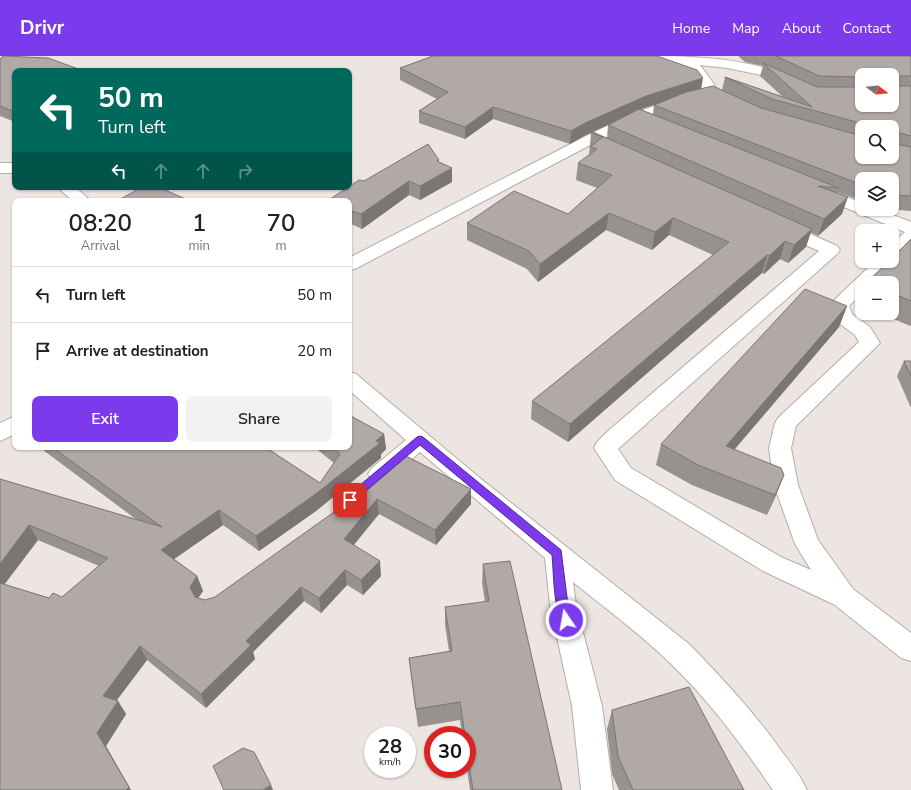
<!DOCTYPE html>
<html lang="en">
<head>
<meta charset="utf-8">
<style>
  :root { --surface:#fff; --page:#f2f2f2; --text:#202124; --muted:#757577; --line:#e0e0e0; --accent:#7c3aed }
  body { margin:0; font-family:"Nunito Sans",sans-serif; background:var(--page); color:var(--text); height:100vh; display:flex; flex-direction:column; font-size:15px; white-space:nowrap }
  * { box-sizing:border-box; margin:0 }
  p { font-size:13px; color:var(--muted) }
  .icon { flex:none; width:22px; height:22px; fill:none; stroke:currentColor; stroke-width:2; stroke-linecap:round; stroke-linejoin:round }
  .map { position:relative; flex:1; overflow:hidden }
  .side { position:absolute; left:12px; top:142px; width:340px; height:252px; display:flex; flex-direction:column; background:var(--surface); border-radius:8px; box-shadow:0 1px 3px #0004 }
  .side>* { flex:none }
  .hud { position:absolute; left:12px; top:12px; width:340px; height:122px; border-radius:8px; box-shadow:0 1px 3px #0004; background:#00695c; color:#fff; overflow:hidden }
  .needle { width:26px; rotate:106deg }
  .buttons { position:absolute; left:855px; top:12px; display:grid; gap:8px }
  .buttons a { display:grid; place-items:center; width:44px; height:44px; border-radius:8px; background:var(--surface); box-shadow:0 1px 3px #0004; font-size:20px }
  .speed { position:absolute; left:364px; top:670px; display:flex; gap:8px; font-size:20px; font-weight:700; text-align:center }
  .speed>* { display:grid; place-content:center; width:52px; height:52px; border-radius:50%; background:var(--surface); box-shadow:0 1px 3px #0004; line-height:1 }
  .speed small { font-size:10px; font-weight:400 }
  .speed .limit { border:6px solid #d22; background:#fff; color:#111 }
  .pin { position:absolute; display:grid; place-items:center; width:34px; height:34px; color:#fff; margin:-17px; border-radius:8px; box-shadow:0 2px 6px #0006 }
  .me { position:absolute; width:44px; margin:-22px; rotate:348deg; stroke-linejoin:round; filter:drop-shadow(0 0 3px #0008) }
  .turn { display:flex; align-items:center; gap:14px; height:84px; padding:0 20px; font-size:18px }
  .turn .icon { width:52px; height:52px; stroke-width:2.5 }
  .turn b { display:block; font-size:28px; line-height:34px }
  .lanes { display:flex; align-items:center; height:38px; padding:0 20px; background:#0003; justify-content:center; gap:20px; direction:ltr }
  .lanes .off { opacity:.35 }
  .eta { display:flex; justify-content:space-evenly; align-items:center; height:68px; text-align:center }
  .eta b { font-size:24px; font-weight:600; line-height:28px }
  .action { display:flex; gap:8px; margin-top:auto; padding:8px 20px }
  .action a { flex:1; height:46px; border-radius:8px; background:var(--accent); color:#fff; font-size:16px; font-weight:600; line-height:46px; text-align:center }
  .action a+a { background:var(--page); color:var(--text) }
  ul { padding:0; list-style:none }
  li { display:flex; align-items:center; gap:12px; height:56px; padding:0 20px; border-top:1px solid var(--line) }
  li div { flex:1 }
  li b { display:block; font-size:15px }
  li em { font-style:normal }
  header { display:flex; align-items:center; gap:24px; box-sizing:border-box; height:56px; padding:0 20px; background:var(--accent); color:#fff }
  header strong { font-size:19px }
  nav { display:flex; gap:22px; margin-inline-start:auto; font-size:14px }
  .map>svg:first-child { display:block }
</style>
</head>
<body>
<header>
<strong>Drivr</strong>
<nav><a>Home</a><a>Map</a><a>About</a><a>Contact</a></nav>
</header>
<div class="map">
<svg width="911" height="734" viewBox="0 0 911 734">
  <rect width="100%" height="100%" fill="#ece5e1"/>
  <g fill="none" stroke-linecap="round" stroke-linejoin="round">
    <g stroke="#b4adaa" stroke-width="2">
      <path id="minor" d="M632 0C676 0 726 0 769 13 777 16 786 21 794 25L796 28 794 31 789 32 761 19 727 12 700 9 714 28 718 37 716 40 711 41 706 40 688 11 666 5 633 3Z
        M681 40 686 41 688 44 686 47 640 65 594 87 355 213 349 214V202L584 81 630 59Z
        M0 107H15V117H0Z
        M818 130 862 147V153H877L911 166V189L898 202 893 203 894 205 873 227H862V237L849 250 852 258 870 271 880 287 796 370 791 392 798 429 818 484 853 533 911 577V605L901 602 835 549 763 515 615 424 594 392 597 386 608 375 819 195 774 175 771 171 774 167 780 166 786 167 837 190 840 194 837 198 618 393 631 412 781 501 811 514 795 488 774 429 769 392 775 367 778 362 859 286 855 279 836 265 829 249 875 205H892V188L905 176 812 138 810 135 812 132Z
        M57 131H75L91 145H73Z
        M349 316 356 318 481 423 689 588C721 621 753 655 780 693 790 706 800 719 807 734H773C742 689 709 644 669 606 639 577 605 552 573 526L576 549 602 650 613 734H581L572 650 550 549 545 502 420 396 388 424 380 427 372 424 368 418 372 412 406 384 349 334Z
        M15 360V378L0 385V367Z"/>
    </g>
    <use href="#minor" fill="#fff" fill-rule="evenodd"/>
  </g>
  <path fill="#97918f" fill-rule="evenodd" d="M430 0H657L701 33 722 34 725 21 783 41 760 20 763 10 745 6 738 0H911V155L886 153H892V123H862V145L837 136V137L842 158 818 180 810 176 806 191 788 207 780 203 764 218 762 217 568 386 531 363 532 345 713 199 669 179 652 194 606 174 538 226 527 213 467 184V167L568 158 597 132 576 124 578 107 589 99 591 77 607 82 608 69 611 67 584 80 570 88 493 63 465 83 419 67V55L437 43 400 24V12L430 1ZM862 19H892L862 49ZM654 49 653 58 641 54 644 52ZM862 71H892L862 101Z
    M0 3 15 15V66L0 60Z
    M439 106 452 126 420 144 409 139 362 173 349 167V145L364 125Z
    M911 183V269L910 270 880 257H892V227H867Z
    M862 239V249L859 248Z
    M847 250 839 271 735 393 784 419 776 439 767 459 692 429 656 409 661 388Z
    M904 305H911V352L897 320Z
    M384 378 386 393 381 398V402L316 455 259 495 223 469 174 503 197 520 203 535 198 542 205 544 215 541 334 456 402 398 471 433V448L436 489 379 458 354 489 381 520 363 539 347 529 321 557 304 545 253 596 255 603 206 652 147 604 117 644 126 658 106 690 0 734V423L137 464 39 391H265L320 427 334 407 314 391H349ZM38 484 99 510 62 541 49 542 4 529Z
    M483 508 562 734H470L467 713V679H462L460 664 418 671 411 620 409 602 449 595 445 569V551L485 546 482 527Z
    M612 654 744 734H619L612 718 607 673Z"/>
  <path fill="#7b7674" d="M703 22 701 34 644 52 584 80 570 88 571 75 585 67 646 40Z
    M493 51V63L465 83V71Z
    M452 112V126L420 144V130Z
    M409 125V139L362 173 361 158Z
    M848 141 842 158 818 180 824 163Z
    M609 157 606 174 538 226 540 208Z
    M673 162 669 179 652 194 655 176Z
    M812 173 806 191 788 207 794 189Z
    M785 185 780 203 764 218 769 200Z
    M767 199 762 217 568 386 570 368Z
    M847 250 839 271 720 410 726 390Z
    M384 378 386 393 381 398V402L316 455 259 495 256 480 376 385Z
    M784 419 776 439 767 459 775 439Z
    M471 433V448L436 489 435 474Z
    M377 443 379 458 346 498 344 483Z
    M219 454 223 469 167 508 161 494Z
    M29 469 38 484 0 534V508Z
    M380 505 381 520 363 539 361 524Z
    M345 514 347 529 321 557 319 542Z
    M197 520 203 535 196 545 190 531Z
    M301 531 304 545 253 596 255 603 206 652 201 638 246 585Z
    M140 590 147 604 110 653 103 640Z
    M118 645 126 658 106 690 131 734H126L97 677Z
    M271 729 273 734H263Z"/>
  <path fill="#b0a9a6" stroke="#7b7674" d="M3 0 48 2 84 15H15V56L0 50V3Z
    M433 0H657L697 14 703 22 646 40 585 67 571 75 493 51 465 71 419 55 448 36 400 12Z
    M776 0H911V20H896V30H911V80L896 76V88L911 91V140L892 139V123H862V129L654 49 686 36 713 30 761 52 862 80V101H892V71H867V69L772 43 725 21 812 51 763 7 817 31H862V49H892V19H862V21L819 20Z
    M639 53 839 132 818 130 848 141 824 163 608 69Z
    M593 76 812 173 794 189 785 185 769 200 767 199 570 368 532 345 729 186 673 162 655 176 609 157 540 208 529 195 467 167 514 135 568 158 612 119 578 107 597 93 590 91 603 81 591 77Z
    M428 88 439 104 437 105 452 112 420 130 409 125 361 158 349 154V145H327L359 124 364 125Z
    M142 131H158L188 144 187 145H117Z
    M911 183V245L892 237V227L867 226 889 205H892V202Z
    M805 233 847 250 726 390 781 412 784 419 775 439 698 409 661 388Z
    M904 305H911V320Z
    M349 359 384 378 376 385 380 387 313 440 256 480 219 454 161 494 197 520 190 531 195 541 205 544 215 541 334 456 402 398 471 433 435 474 377 443 344 483 380 505 361 524 345 514 319 542 301 531 246 585 251 589 201 638 140 590 103 640 118 645 97 677 129 731 126 734H0V527L49 542 53 537 62 541 108 502 29 469 0 508V423L162 471 52 391H265L320 427 340 398 331 391H349Z
    M510 505 562 734H473L467 694V679H465L460 646 416 653 409 602 452 595 445 551 489 545 483 508Z
    M689 631 744 734H633L618 700 612 654Z
    M243 692 254 696 271 729 263 734H224L213 710Z"/>
  <path fill="#7c3aed" stroke="#51269a" d="M420 380 423 381 561 494 568 549 572 564 570 567 566 568 562 567C553 547 554 520 552 499L420 389 353 446H346L345 444 346 441 417 381Z"/>
</svg>
<div class="buttons">
<a><svg class="needle" viewBox="-14 -14 28 28"><path d="M0-13l5 13h-10z" fill="#e53935"/><path d="M0 13l5-13h-10z" fill="#757577"/></svg></a>
<a><svg class="icon" aria-label="search" viewBox="0 0 24 24"><circle cx="10" cy="10" r="6"/><path d="M15 15l6 6"/></svg></a>
<a><svg class="icon" aria-label="layers" viewBox="0 0 24 24"><path d="M12 4l9 5-9 5-9-5zM3 14l9 5 9-5"/></svg></a>
<a>+</a>
<a>−</a>
</div>
<div class="speed"><div>28<small>km/h</small></div><div class="limit">30</div></div>
<div class="pin" style="left:350px;top:444px;background:#d93025"><svg class="icon" aria-label="arrive" viewBox="0 0 24 24"><path d="M6 21V4h12l-3 4 3 4H6"/></svg></div>
<svg class="me" style="left:566px;top:564px" viewBox="-20 -20 40 40"><circle r="17" fill="#7c3aed" stroke="#fff" stroke-width="3"/><path d="M0-11L8 9 0 5-8 9z" fill="#fff"/></svg>
<div class="hud">
<div class="turn"><svg class="icon" aria-label="left" viewBox="0 0 24 24"><path d="M17 20v-9H6M10 6l-5 5 5 5"/></svg><div><b>50 m</b>Turn left</div></div>
<div class="lanes"><svg class="icon" aria-label="left" viewBox="0 0 24 24"><path d="M17 20v-9H6M10 6l-5 5 5 5"/></svg><svg class="icon off" aria-label="ahead" viewBox="0 0 24 24"><path d="M12 20V5M6 11l6-6 6 6"/></svg><svg class="icon off" aria-label="ahead" viewBox="0 0 24 24"><path d="M12 20V5M6 11l6-6 6 6"/></svg><svg class="icon off" aria-label="right" viewBox="0 0 24 24"><path d="M7 20v-9h11M14 6l5 5-5 5"/></svg></div>
</div>
<section class="side">
<div class="eta">
<div><b>08:20</b><p>Arrival</p></div>
<div><b>1</b><p>min</p></div>
<div><b>70</b><p>m</p></div>
</div>
<ul>
<li><svg class="icon" aria-label="left" viewBox="0 0 24 24"><path d="M17 20v-9H6M10 6l-5 5 5 5"/></svg><div><b>Turn left</b></div><em>50 m</em></li>
<li><svg class="icon" aria-label="arrive" viewBox="0 0 24 24"><path d="M6 21V4h12l-3 4 3 4H6"/></svg><div><b>Arrive at destination</b></div><em>20 m</em></li>
</ul>
<div class="action"><a>Exit</a><a>Share</a></div>
</section>
</div>
</body>
</html>
